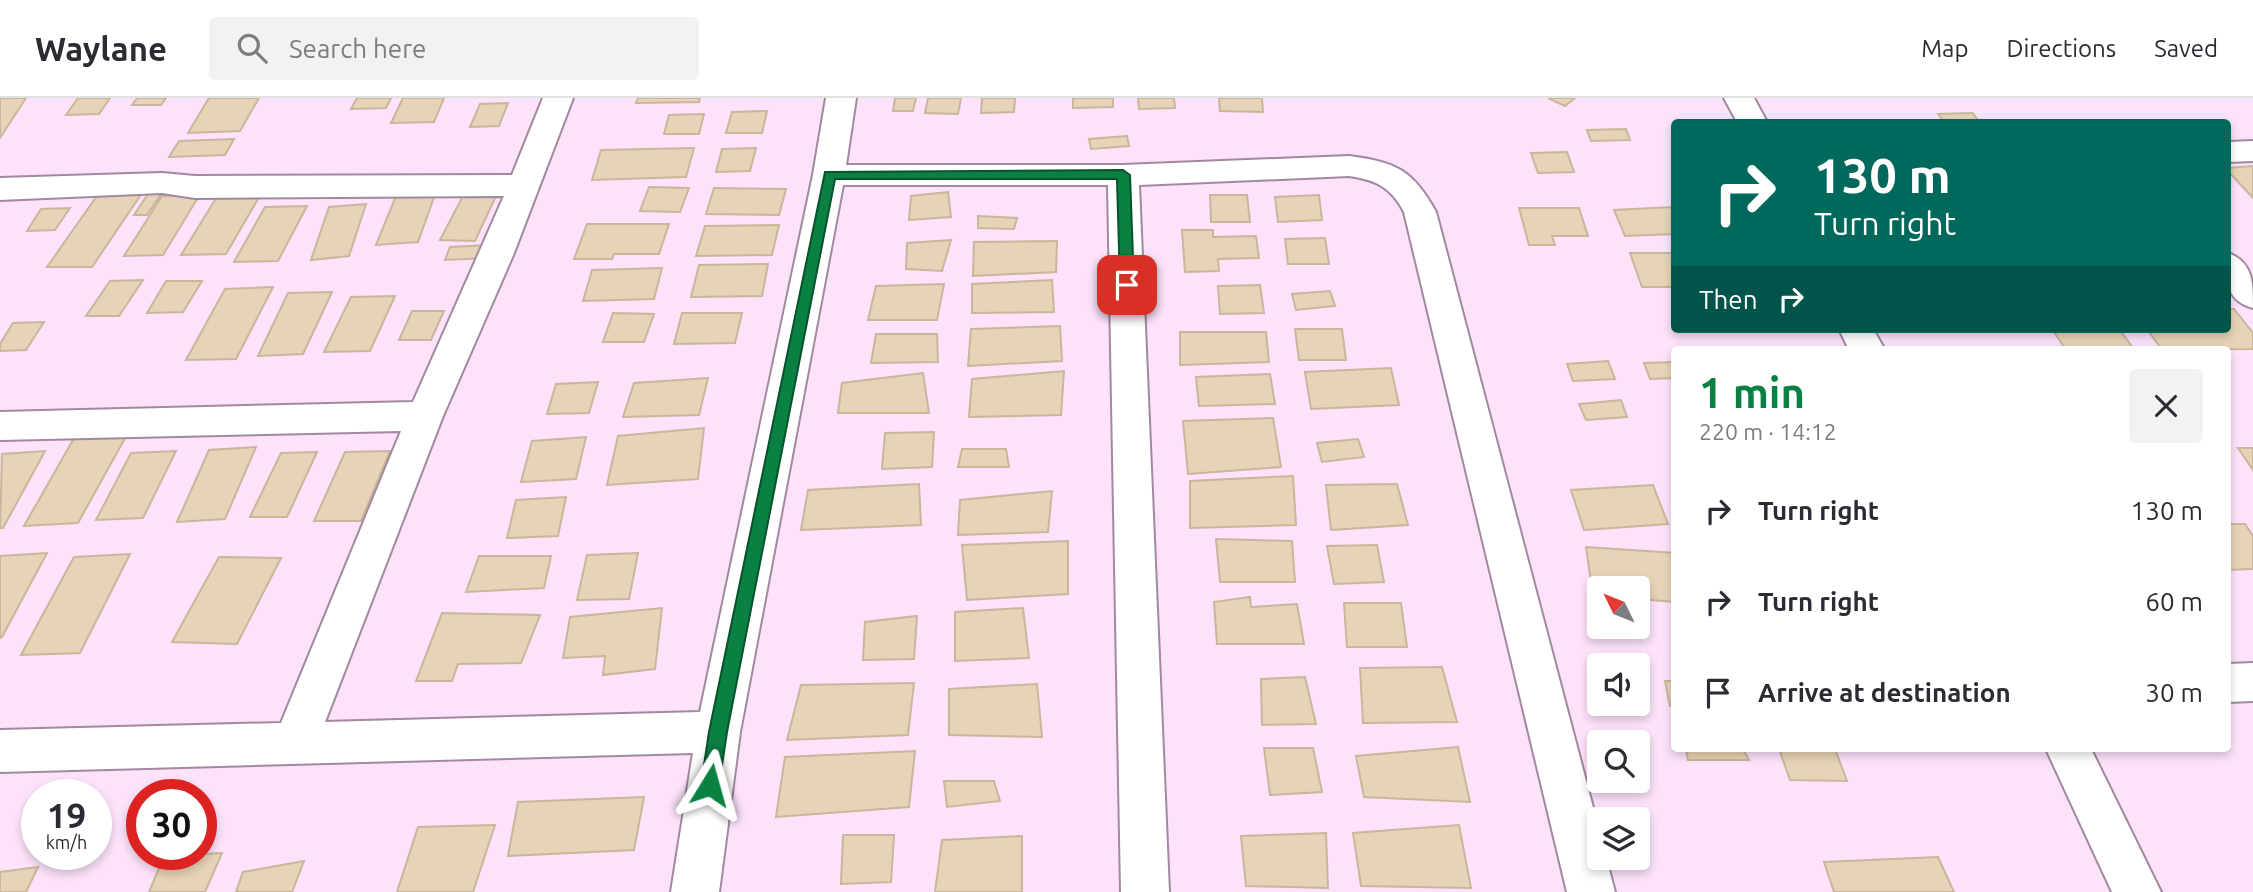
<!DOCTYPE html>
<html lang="en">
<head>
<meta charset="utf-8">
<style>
  :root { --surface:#fff; --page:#f2f2f3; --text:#2b2b33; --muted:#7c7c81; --line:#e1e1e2; --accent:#0b8043 }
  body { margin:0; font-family:Ubuntu,sans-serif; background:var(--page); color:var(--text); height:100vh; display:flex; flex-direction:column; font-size:26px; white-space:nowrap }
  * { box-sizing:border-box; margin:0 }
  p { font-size:23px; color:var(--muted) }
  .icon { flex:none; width:38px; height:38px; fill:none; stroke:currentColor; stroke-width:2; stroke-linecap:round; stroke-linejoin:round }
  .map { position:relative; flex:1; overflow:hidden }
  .details { position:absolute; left:1671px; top:248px; width:560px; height:406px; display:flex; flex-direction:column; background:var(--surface); border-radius:7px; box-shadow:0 4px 10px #0003 }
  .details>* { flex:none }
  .top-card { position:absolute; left:1671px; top:21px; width:560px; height:214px; border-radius:7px; box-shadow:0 4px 10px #0003; background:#00695c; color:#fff; overflow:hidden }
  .needle { width:46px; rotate:313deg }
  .controls { position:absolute; left:1587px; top:478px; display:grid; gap:14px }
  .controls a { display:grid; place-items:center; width:63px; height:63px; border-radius:7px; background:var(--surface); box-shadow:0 4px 10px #0003; font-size:35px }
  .speed { position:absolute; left:21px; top:681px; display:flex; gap:14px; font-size:35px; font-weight:700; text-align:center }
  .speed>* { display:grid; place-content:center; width:91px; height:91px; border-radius:50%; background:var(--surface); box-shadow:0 4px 10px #0003; line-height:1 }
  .speed small { font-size:18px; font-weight:400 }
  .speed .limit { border:10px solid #d22; background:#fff; color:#111 }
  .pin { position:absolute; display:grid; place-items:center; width:60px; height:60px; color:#fff; margin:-30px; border-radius:14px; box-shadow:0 4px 10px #0006 }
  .me { position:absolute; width:77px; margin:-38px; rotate:8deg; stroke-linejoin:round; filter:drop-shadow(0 0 5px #0008) }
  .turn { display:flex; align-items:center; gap:24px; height:147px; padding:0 28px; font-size:32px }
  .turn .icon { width:91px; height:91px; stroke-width:2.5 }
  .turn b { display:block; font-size:49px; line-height:60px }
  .then { display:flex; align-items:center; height:66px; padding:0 28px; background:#0003; gap:14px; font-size:26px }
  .round { display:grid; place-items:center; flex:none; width:74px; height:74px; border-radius:7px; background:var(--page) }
  .overview { display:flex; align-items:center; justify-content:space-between; height:119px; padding:0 28px }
  h1 { font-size:42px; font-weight:700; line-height:52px; color:var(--accent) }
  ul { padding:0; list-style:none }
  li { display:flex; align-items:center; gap:21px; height:91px; padding:0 28px }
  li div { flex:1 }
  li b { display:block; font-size:26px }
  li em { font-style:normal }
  header { display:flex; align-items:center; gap:42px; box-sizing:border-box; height:98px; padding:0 35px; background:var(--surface); border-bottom:2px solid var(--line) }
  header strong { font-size:33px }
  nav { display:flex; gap:38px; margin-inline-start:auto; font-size:24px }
  .search { width:490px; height:63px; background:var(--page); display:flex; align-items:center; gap:18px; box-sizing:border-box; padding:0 24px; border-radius:7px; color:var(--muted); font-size:26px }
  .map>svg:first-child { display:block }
</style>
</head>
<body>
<header>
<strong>Waylane</strong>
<div class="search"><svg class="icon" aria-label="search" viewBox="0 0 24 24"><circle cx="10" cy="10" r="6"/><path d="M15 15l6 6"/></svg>Search here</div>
<nav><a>Map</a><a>Directions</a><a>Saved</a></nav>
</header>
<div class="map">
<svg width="2253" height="794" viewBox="0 0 2253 794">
  <rect width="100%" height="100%" fill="#fce2fa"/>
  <path fill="#e7d4b8" stroke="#c9b69b" stroke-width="2" d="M0 0H26L0 40Z
    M78 0H110L99 16 66 17Z
    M137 0H166L161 7H132Z
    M209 0H259L240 33 188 35Z
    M357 0H391L386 10 351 11Z
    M403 0H444L434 24 391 25Z
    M638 0H700L699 4 636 5Z
    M895 0H916L913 13H893Z
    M928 0H961L958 16 925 15Z
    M982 0H1015L1014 14 981 15Z
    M1073 0H1113V9L1073 10Z
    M1138 0H1174L1175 10 1139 11Z
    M1219 0H1262L1263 14 1220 13Z
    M1548 0H1575L1565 8Z
    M508 5 499 28 470 29 480 6Z
    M767 13 762 35H726L732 14Z
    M1973 15 1979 24H1944L1938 16Z
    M704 16 699 36H664L669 17Z
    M1626 31 1630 42 1591 43 1587 32Z
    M1127 38 1129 48 1091 51 1089 41Z
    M234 41 225 57 169 59 179 43Z
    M694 50 686 79 592 82 601 52Z
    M756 50 750 73 716 74 722 51Z
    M1567 54 1574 74 1538 75 1531 55Z
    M2253 68V100L2228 73V70Z
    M154 87H167L147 117H134Z
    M649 89 689 90 680 114 640 113Z
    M714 90 786 91 779 117 706 116Z
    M437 91 418 144 376 147 398 93Z
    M220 94H262L226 156 181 157Z
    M948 94 951 119 909 122 911 98Z
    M99 95H142L92 169H47Z
    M464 96H497L475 143 440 142Z
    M1210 97H1247L1250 124H1211Z
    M1319 97 1322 122 1278 124 1275 99Z
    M162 98H199L163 157 124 158Z
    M366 106 349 158 311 162 329 109Z
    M307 108 278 163 234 164 265 109Z
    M1672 109 1675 136 1625 138 1614 112Z
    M70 110 55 132 27 133 41 111Z
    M1519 110H1579L1588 138H1552L1555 147H1529Z
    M978 118 1017 120 1014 131 978 130Z
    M587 126H669L659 156H614L612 161H574Z
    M779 127 772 157 696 158 705 128Z
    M1182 132H1213V139L1256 138 1259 160 1218 161 1219 173 1185 174Z
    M1325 140 1329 166H1288L1285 141Z
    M951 142 942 173 906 171 907 145Z
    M1057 143 1056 174 973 178 974 144Z
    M489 147 486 160 445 162 450 149Z
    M1630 155H1675V189H1642Z
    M768 166 762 198 691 199 699 167Z
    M662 170 654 201 583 203 592 172Z
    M143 182 119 218H86L110 183Z
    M1052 182 1054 214 972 215V186Z
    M166 183H202L183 214 147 215Z
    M944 186 937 222H868L876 188Z
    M1260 187 1264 215 1220 216 1218 188Z
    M273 189 236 261 186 262 225 191Z
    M1330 193 1335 208 1296 212 1292 196Z
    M332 194 303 256 258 258 288 195Z
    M395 198 370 253 324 254 351 199Z
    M2228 211H2234L2253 235V251L2162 252 2147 231H2228Z
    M412 213H444L431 242H399Z
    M613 215 654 216 644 244H603Z
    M682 215H742L735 245 674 246Z
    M44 224 26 252 0 253V246L13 225Z
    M1060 228 1062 263 968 268 971 231Z
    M1295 231H1342L1346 262H1299Z
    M2052 231H2119L2133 250 2066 252Z
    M1180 234H1266L1269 264 1180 267Z
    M876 236H937L938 264 871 265Z
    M1608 263 1615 281 1573 283 1567 266Z
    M1675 264V280L1650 281 1644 265Z
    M1391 270 1399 307 1311 311 1305 274Z
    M1064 273 1061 317 969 319 972 281Z
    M923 275 929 315H838L842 285Z
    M1270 276 1275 306 1199 308 1196 279Z
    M708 280 699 317 623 319 634 285Z
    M598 284 589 315 547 316 556 286Z
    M1621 302 1627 319 1586 322 1579 306Z
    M1273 320 1281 369 1188 376 1183 323Z
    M704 330 698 381 607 387 618 338Z
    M129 333 78 425 24 428 77 335Z
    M934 334 932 369 882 371 885 335Z
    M586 339 576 381 521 384 532 343Z
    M1358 341 1364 359 1322 364 1317 345Z
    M256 349 225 421 177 424 209 352Z
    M2238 350H2253V372Z
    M962 351H1006L1009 369H958Z
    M45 353 3 430H0L2 356Z
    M176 353 143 420 96 422 131 355Z
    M390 353 361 423H314L345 354Z
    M317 354 287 419H250L281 355Z
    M1293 378 1296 427 1190 430V383Z
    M919 386 921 427 801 432 808 392Z
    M1397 386 1408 427 1331 432 1326 387Z
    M1653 387 1668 426 1584 432 1571 392Z
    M1052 393 1048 434 958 437 960 402Z
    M566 399 558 438 507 440 516 402Z
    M2228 426H2245L2253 438V471L2228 472Z
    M1216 441 1292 443 1295 484H1220Z
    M1068 443V496L967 502 962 447Z
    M1377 447 1384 484 1334 486 1327 448Z
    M1586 449 1675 455V504L1638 501V490H1600V499L1593 498Z
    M47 455 2 539 0 540V458Z
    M638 455 629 501 577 502 587 457Z
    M130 456 80 555 21 557 74 459Z
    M479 458H551L544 490 466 494Z
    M219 459 281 460 237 546 172 544Z
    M1250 499 1251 509 1297 506 1304 546H1217L1214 504Z
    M1344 505H1401L1407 549H1347Z
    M662 510 655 571 603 577 605 558 563 560 570 519Z
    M1023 510 1029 560 955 563V514Z
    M442 515 540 517 521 565 458 566 452 583H416Z
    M917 518 914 561 863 562 865 524Z
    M1442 569 1457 624 1363 625 1360 570Z
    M1305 579 1316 626 1262 627 1261 581Z
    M1665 583H1675V608H1670Z
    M914 585 908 637 787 642 801 587Z
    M1037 586 1042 639 949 637V591Z
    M1458 649 1470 704 1364 699 1356 658Z
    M1264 650H1313L1322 694 1270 697Z
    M1686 651H1743L1749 662H1688Z
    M1779 651H1835L1847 683 1790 682Z
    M915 653 909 709 776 719 785 659Z
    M944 683H994L1000 703 947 709Z
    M644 699 634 752 508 758 518 704Z
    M495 727 473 794H397L418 729Z
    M1459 727 1471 790 1361 788 1353 735Z
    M1326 735 1328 790 1246 788 1241 738Z
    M843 737H894L891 784 841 786Z
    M1022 738V794H935L942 742Z
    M222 755 205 794H149L164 758Z
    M1938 759 1954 794H1834L1824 764Z
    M304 763 292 794H236L243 774Z
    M38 769 26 794H0V774Z"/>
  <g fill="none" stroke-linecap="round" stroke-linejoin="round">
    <g stroke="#a1899f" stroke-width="4">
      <path id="minor" d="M543 0H573L514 155 443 318 325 624 700 614 813 77 826 0H856L846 67H1123L1349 58C1396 64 1413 72 1436 114L1600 736V760H1606L1615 794H1567L1404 114C1391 89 1376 82 1349 78L1139 87 1169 794H1121L1108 87H843L740 634 719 794H671L693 655 0 674V632L281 625 401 333 0 342V314L413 304 504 98 195 100 162 95 0 102V80L162 75 195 78 512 77Z
        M1724 0H1754L1767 24H1737Z
        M2253 43V63L2228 64V44Z
        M2228 155C2253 164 2253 185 2253 210 2224 202 2227 181 2228 155Z
        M1839 231H1873L1885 252H1849Z
        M2253 565V603L2228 604V566Z
        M2046 651H2091L2161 794H2112Z"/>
    </g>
    <use href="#minor" fill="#fff" fill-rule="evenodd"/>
  </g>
  <path fill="#0b8043" stroke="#07532c" stroke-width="2" d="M1123 72 1130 77 1134 187 1127 192 1120 187 1117 81H835L727 634 719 687 717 693 710 696 703 693 701 687 709 634 825 74Z"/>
</svg>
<div class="controls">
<a><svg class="needle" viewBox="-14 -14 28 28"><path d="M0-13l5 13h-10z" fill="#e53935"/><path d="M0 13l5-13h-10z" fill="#7c7c81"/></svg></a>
<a><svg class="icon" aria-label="sound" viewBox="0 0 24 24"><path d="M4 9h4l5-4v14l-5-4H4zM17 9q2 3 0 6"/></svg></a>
<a><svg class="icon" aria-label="search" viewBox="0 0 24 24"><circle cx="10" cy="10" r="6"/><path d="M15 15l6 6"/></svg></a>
<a><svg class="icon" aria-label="layers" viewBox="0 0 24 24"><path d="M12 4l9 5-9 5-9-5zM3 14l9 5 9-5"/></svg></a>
</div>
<div class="speed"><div>19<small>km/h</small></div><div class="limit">30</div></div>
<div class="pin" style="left:1127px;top:187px;background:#d93025"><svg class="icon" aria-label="arrive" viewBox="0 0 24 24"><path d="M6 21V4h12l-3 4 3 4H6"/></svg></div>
<svg class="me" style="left:710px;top:687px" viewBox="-20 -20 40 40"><path d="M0-17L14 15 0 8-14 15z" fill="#0b8043" stroke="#fff" stroke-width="4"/></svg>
<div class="top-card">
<div class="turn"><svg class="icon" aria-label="right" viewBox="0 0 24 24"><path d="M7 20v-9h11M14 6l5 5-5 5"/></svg><div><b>130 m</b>Turn right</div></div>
<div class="then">Then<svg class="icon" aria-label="right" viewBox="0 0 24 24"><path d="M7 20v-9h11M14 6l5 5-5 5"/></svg></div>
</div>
<section class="details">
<div class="overview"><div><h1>1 min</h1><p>220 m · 14:12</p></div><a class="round"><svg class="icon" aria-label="close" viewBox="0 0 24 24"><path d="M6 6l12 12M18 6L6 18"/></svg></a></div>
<ul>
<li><svg class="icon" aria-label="right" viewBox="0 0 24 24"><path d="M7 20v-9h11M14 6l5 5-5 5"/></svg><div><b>Turn right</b></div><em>130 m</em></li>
<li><svg class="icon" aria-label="right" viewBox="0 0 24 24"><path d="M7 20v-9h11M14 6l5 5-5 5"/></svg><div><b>Turn right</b></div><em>60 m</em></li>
<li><svg class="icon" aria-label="arrive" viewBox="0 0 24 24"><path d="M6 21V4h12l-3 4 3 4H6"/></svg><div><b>Arrive at destination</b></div><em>30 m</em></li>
</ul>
</section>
</div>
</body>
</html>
